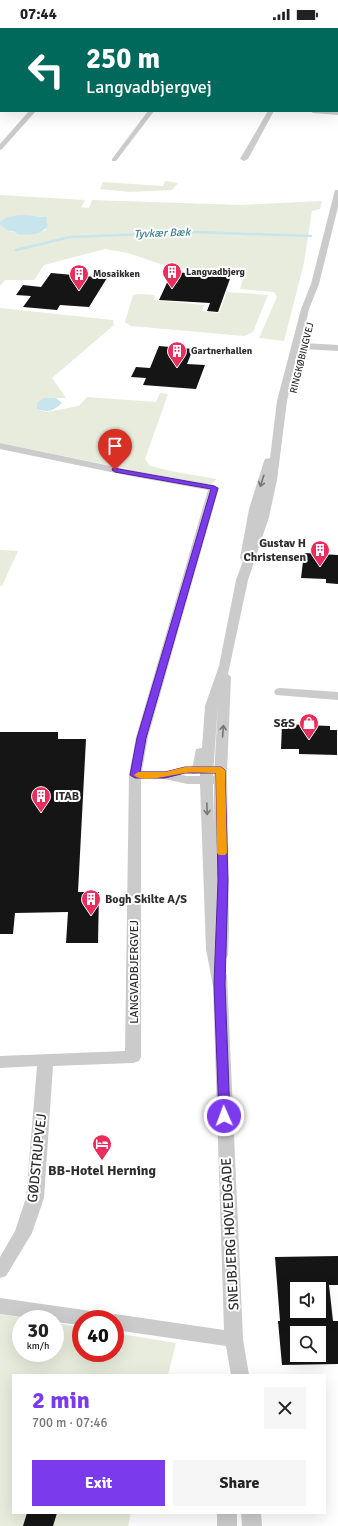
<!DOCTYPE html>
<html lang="en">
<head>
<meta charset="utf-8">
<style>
  :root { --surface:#fff; --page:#f6f6f6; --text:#222; --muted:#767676; --accent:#7c3aed }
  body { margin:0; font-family:Signika,sans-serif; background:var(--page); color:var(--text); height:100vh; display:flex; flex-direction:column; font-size:15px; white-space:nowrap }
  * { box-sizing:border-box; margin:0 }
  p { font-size:13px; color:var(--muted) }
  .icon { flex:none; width:22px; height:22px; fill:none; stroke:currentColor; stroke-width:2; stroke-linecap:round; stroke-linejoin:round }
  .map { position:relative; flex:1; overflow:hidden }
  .details { position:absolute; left:12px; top:1346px; width:314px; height:140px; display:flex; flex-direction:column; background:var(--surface); border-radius:0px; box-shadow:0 4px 16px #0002 }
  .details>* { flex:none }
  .hud { position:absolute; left:0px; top:0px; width:338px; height:84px; box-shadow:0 4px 16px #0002; background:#00695c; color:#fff; overflow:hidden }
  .fabs { position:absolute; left:290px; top:1254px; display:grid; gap:8px }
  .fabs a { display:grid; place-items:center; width:36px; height:36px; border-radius:0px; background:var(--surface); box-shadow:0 4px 16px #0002; font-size:20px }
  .speed { position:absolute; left:12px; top:1282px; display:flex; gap:8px; font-size:20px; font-weight:700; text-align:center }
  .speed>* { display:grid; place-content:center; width:52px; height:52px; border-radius:50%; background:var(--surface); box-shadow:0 4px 16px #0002; line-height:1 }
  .speed small { font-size:10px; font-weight:400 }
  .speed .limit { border:6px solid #d22; background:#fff; color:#111 }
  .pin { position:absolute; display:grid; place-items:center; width:34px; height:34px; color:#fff; margin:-41px -17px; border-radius:50% 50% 50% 0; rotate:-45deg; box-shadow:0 0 4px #0007 }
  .pin .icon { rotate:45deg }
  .me { position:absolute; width:44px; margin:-22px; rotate:358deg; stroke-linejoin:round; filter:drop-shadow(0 0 3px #0008) }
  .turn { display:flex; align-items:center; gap:14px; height:84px; padding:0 20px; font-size:18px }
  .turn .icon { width:52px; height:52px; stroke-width:2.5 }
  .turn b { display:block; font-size:28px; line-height:34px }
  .round { display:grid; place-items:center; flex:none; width:42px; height:42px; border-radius:0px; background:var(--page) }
  .summary { display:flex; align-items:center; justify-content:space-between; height:68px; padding:0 20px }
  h1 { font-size:24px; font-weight:700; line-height:30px; color:var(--accent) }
  .action { display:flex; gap:8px; margin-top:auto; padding:8px 20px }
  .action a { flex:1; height:46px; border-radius:0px; background:var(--accent); color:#fff; font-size:16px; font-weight:700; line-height:46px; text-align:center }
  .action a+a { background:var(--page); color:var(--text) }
  .status { display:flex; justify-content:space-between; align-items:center; height:28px; padding:0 20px; background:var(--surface); direction:ltr }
  .status svg { height:11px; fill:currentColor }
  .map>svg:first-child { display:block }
</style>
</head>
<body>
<div class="status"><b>07:44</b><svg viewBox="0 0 49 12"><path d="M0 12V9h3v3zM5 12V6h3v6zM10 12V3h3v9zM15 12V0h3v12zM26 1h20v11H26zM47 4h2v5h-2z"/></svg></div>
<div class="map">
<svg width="338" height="1498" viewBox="0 0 338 1498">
  <rect width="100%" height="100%" fill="#fff"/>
  <path fill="#e7ecdc" d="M0 0H296L300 1H1V59Z
    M165 153 178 155 172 162 129 164 100 161 103 154 163 158Z
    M0 167 85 172 81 179 89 180 92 172 241 177 322 173 320 181 312 183 304 235 284 313 259 310 277 269 274 264 240 261 245 244 172 240 128 225 105 221 44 237 34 252H5L0 258V197C11 207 33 208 46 202L42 188 7 189 0 194Z
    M227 264 268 267 253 304 244 308 131 298 125 294 133 267 138 266 155 267 154 272 204 277 202 283 219 285Z
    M0 280 113 292 114 297 52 350 66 370H44L37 381 46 384 79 378 87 369 156 374 160 365 168 366 145 431 150 438 176 444 217 451 209 458 134 444 128 441 0 415Z
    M0 522 18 523 2 558H0Z
    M0 1286 30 1291H21V1325H55V1295L81 1299V1325H115V1305L176 1315 168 1347H13V1485H131L128 1498H0Z"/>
  <path fill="#c8e4ec" d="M21 187 47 189 46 193 48 197C43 207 28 208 17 206L16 204 7 202 0 197V194L7 189Z
    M44 370H56L62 375C53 383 49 385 37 381V375Z"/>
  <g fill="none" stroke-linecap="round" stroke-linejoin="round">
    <path stroke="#c8e4ec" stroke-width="2.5" d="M16 222 70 209 193 204 311 208"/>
  </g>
  <path fill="#151515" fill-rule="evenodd" d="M172 244 231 248 218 284 207 283 210 275 159 272Z
    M51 245 107 250 89 279 60 277 57 282 23 279 31 268 16 267 23 257 41 259Z
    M159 318 193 321 187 336 205 337 196 361 143 357 146 350 131 349 136 339 150 340Z
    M304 525 338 527V556L326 555V551L301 550Z
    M282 696 330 698V702H337V727L299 726V721H281Z
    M0 704H58V711H86L78 864H99L98 915H66L68 884 15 885 13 906H0Z
    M338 1228V1257H329L333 1293H338V1336L282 1337 278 1293H280L275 1229ZM297 1261H319V1283H297ZM297 1305H319V1327H297Z
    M27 1485H57L53 1498H23Z"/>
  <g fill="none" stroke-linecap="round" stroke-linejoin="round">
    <path fill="#cbcbcb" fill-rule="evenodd" d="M0 59H1V63H0Z
      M29 83H36L2 121 0 122V116Z
      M148 83H154L116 133H112V131Z
      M268 83H274L248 131 244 133 240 131Z
      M310 83H338V87L313 85Z
      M335 162H338V179L319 256 309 281 301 317 304 315 338 317V323L304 321 300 319 287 373 277 452 269 489 248 552 228 646 231 649 227 744 229 904 228 927 226 931 222 932 224 943 227 947 243 1311 249 1347H231L226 1318 115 1302V1291H107L109 1288 115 1286 224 1302 213 958 206 921 200 756H187L165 751H141V1029L139 1033 133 1035 53 1038 44 1170 32 1205 6 1248 0 1250V1229L15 1203 26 1170 37 1038 0 1040V1028L125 1023 129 747 136 709 208 462 130 448 0 421V415L130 442 214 457 219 460 148 709 142 743H165L187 748H200V744L194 746 189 745 188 742 193 737 196 721 202 720 205 678 219 638 236 552 243 533 240 530 249 481 264 433 265 431 270 430 277 373 301 281 311 256ZM218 675 214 748H213ZM213 756H214V796Z
      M280 660 338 664V672L276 667 274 664 276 661Z
      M0 1270 91 1283 97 1285 100 1291H81V1297L55 1294V1291H36L0 1286Z
      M217 1485H237V1498H217Z
      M241 1485H261L262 1498H242Z"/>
  </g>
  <defs><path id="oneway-shaft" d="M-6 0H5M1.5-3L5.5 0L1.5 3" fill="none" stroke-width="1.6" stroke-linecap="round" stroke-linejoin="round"/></defs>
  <g stroke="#757575">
    <use href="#oneway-shaft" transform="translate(262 453) rotate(108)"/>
    <use href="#oneway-shaft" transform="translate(223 703) rotate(-86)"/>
    <use href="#oneway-shaft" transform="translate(207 781) rotate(88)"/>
  </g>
  <path fill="#7c3aed" stroke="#51269a" d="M113 440 214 458 218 460 146 710 140 744H165L185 739H221L225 742 228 853 225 956 230 1088 229 1091 224 1093 220 1091 219 1088 214 956 218 853 216 745H185L165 750H135L130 747 137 710 211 461 115 444 112 442Z"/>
  <path fill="#f59e0b" d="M185 739H221L225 742 227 825 225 827H219L217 825 216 745C206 745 195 744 185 745 174 746 142 756 134 747L138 744H165Z"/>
  <defs>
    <g id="building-pin" transform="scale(1)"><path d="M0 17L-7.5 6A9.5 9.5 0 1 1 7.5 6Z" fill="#e92d5c" stroke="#fff"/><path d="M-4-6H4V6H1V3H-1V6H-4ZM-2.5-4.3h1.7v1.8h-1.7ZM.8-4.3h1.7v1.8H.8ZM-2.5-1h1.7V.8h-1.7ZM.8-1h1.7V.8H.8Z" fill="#fff"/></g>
    <g id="shop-pin" transform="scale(1)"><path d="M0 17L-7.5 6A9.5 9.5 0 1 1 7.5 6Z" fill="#e92d5c" stroke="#fff"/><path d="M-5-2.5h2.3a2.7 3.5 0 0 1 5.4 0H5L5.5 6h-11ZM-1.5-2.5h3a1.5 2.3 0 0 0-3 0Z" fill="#fff"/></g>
    <g id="hotel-pin" transform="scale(1)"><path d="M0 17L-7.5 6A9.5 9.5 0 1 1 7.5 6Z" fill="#e92d5c" stroke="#fff"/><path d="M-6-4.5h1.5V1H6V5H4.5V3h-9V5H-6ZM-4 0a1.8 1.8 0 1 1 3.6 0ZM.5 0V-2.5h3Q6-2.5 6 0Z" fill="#fff"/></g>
  </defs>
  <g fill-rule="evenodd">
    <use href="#building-pin" x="172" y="244"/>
    <use href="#building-pin" x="79" y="246"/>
    <use href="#building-pin" x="177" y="323"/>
    <use href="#building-pin" x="320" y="522"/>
    <use href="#shop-pin" x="309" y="695"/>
    <use href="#building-pin" x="41" y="768"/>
    <use href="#building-pin" x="91" y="871"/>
    <use href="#hotel-pin" x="102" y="1116"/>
  </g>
  <g text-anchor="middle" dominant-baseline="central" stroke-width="4" stroke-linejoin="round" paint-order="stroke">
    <g font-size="10" font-weight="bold" fill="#2e2e2e" stroke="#fff" text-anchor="start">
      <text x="186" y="244">Langvadbjerg</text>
      <text x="93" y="246">Mosaikken</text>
      <text x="191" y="323">Gartnerhallen</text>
    </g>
    <g font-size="10" fill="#2e2e2e" stroke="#fff">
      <text transform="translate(302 330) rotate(-76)">RINGKØBINGVEJ</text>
    </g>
    <g font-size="11" font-style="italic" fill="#3b7f92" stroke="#fff">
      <text transform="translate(162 205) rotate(-2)">Tyvkær Bæk</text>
    </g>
    <g font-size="12" font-weight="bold" fill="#2e2e2e" stroke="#fff" text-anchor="end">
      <text x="306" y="515">Gustav H<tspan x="306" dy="14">Christensen</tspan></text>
      <text x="295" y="695">S&amp;S</text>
      <text x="55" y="768" text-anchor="start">ITAB</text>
      <text x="105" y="871" text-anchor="start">Bogh Skilte A/S</text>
    </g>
    <g font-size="12" fill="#2e2e2e" stroke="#fff">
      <text transform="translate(134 944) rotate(-90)">LANGVADBJERGVEJ</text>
    </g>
    <g font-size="14" fill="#2e2e2e" stroke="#fff">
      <text transform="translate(37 1130) rotate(-84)">GØDSTRUPVEJ</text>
      <text transform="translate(230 1206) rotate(-93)">SNEJBJERG HOVEDGADE</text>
    </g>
    <g font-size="14" font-weight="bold" fill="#2e2e2e" stroke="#fff">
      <text x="102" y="1142">BB-Hotel Herning</text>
    </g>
  </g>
</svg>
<div class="fabs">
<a><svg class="icon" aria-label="sound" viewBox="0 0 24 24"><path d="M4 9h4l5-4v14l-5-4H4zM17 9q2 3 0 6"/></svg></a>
<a><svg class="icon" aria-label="search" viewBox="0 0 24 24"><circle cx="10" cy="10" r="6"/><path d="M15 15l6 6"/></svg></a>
</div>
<div class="speed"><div>30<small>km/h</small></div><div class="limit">40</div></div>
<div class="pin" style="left:115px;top:442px;background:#d93025"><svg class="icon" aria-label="arrive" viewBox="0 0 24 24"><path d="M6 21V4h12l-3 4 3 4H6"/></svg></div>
<svg class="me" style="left:224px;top:1088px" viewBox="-20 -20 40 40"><circle r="17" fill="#7c3aed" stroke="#fff" stroke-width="3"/><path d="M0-11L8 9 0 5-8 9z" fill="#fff"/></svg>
<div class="hud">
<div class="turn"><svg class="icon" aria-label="left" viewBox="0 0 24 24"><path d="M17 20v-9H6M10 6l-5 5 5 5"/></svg><div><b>250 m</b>Langvadbjergvej</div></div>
</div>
<section class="details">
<div class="summary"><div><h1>2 min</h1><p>700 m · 07:46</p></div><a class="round"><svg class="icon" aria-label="close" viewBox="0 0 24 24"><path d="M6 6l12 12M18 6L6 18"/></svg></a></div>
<div class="action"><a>Exit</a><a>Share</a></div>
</section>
</div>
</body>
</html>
